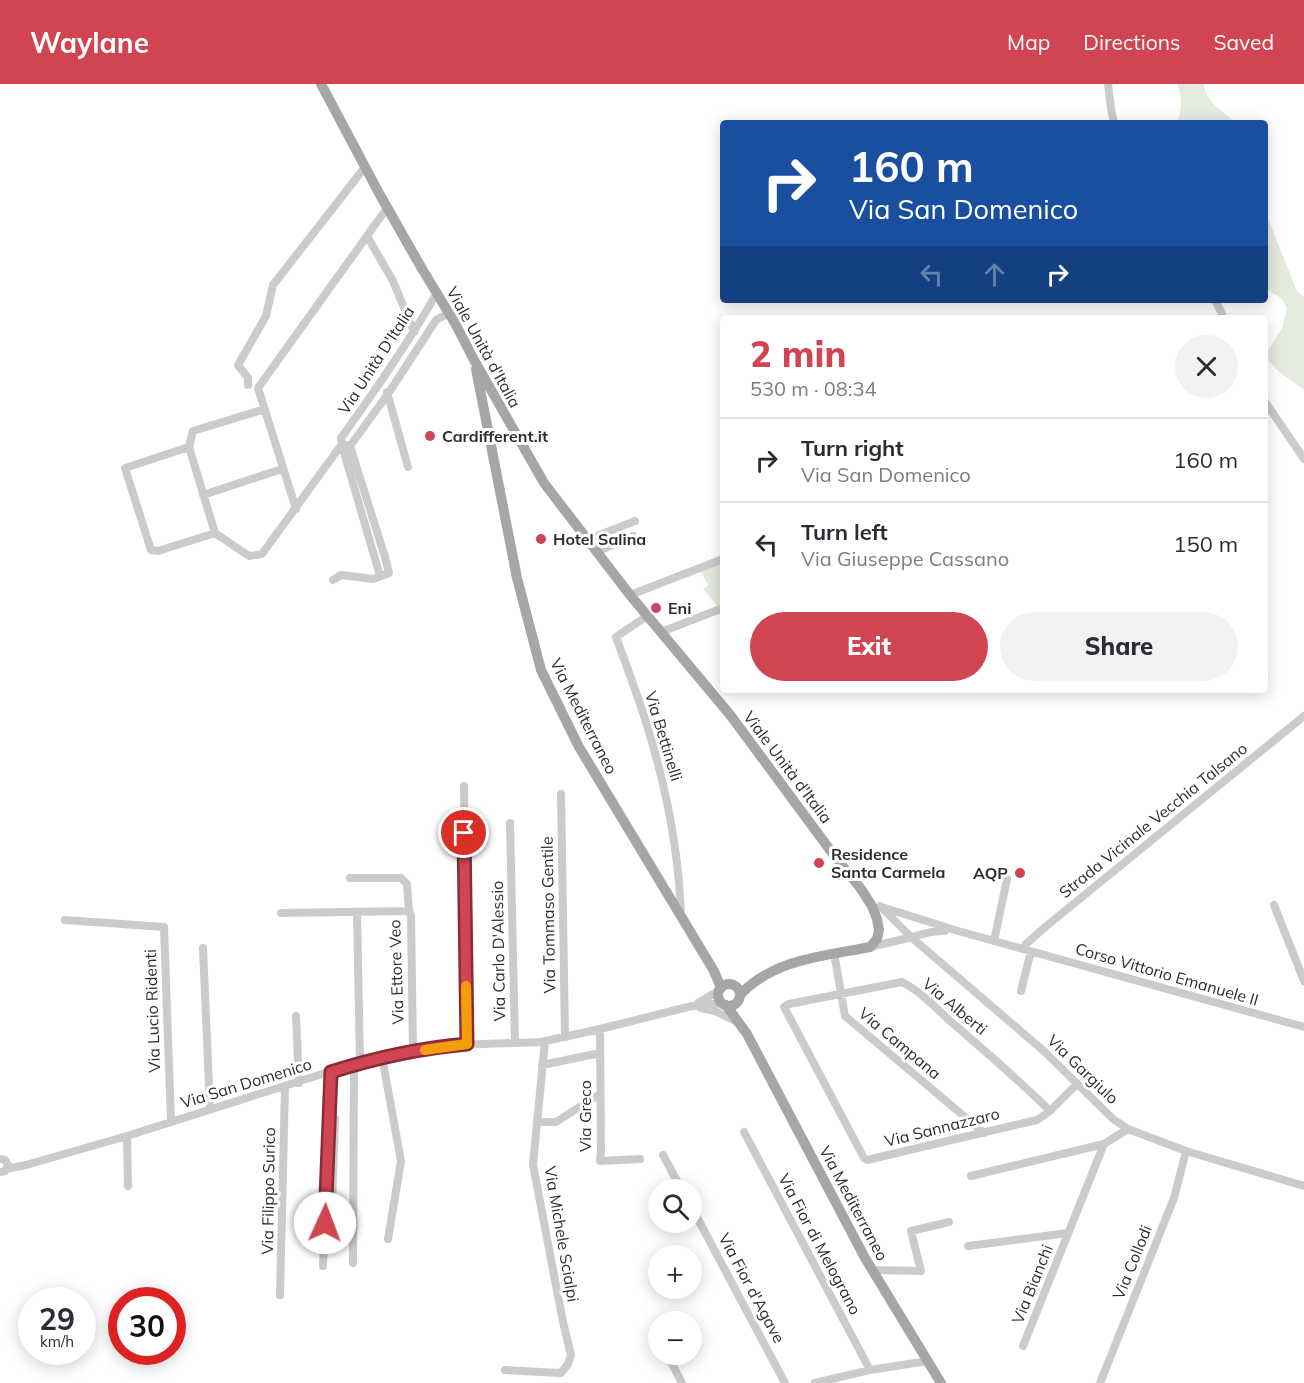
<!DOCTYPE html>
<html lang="en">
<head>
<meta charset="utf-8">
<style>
  :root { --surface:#fff; --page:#f2f2f3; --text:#2b2b33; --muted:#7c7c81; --line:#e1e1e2; --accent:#d14451 }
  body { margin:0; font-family:Mulish,sans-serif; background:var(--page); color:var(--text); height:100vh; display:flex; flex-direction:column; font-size:22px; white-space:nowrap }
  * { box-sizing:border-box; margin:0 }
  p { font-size:20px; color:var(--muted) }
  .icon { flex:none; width:33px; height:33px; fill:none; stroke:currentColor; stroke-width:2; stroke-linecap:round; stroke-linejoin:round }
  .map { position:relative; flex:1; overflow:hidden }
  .panel { position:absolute; left:720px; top:231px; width:548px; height:378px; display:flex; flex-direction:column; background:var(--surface); border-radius:6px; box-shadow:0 3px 15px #0003 }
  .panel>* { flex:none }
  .top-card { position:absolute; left:720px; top:36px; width:548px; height:183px; border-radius:6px; box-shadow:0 3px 15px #0003; background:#1a4fa0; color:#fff; overflow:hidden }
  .buttons { position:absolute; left:648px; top:1095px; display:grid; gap:12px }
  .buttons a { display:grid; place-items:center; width:54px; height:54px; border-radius:50%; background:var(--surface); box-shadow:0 3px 15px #0003; font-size:30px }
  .speed { position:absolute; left:18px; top:1203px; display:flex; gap:12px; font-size:30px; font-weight:700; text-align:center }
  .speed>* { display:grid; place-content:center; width:78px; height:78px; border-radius:50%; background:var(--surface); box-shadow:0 3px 15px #0003; line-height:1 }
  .speed small { font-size:15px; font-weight:400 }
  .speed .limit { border:9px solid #d22; background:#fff; color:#111 }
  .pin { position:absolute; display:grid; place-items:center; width:51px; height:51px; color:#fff; margin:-26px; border:3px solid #fff; border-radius:50%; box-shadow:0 2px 6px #0007 }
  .me { position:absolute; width:66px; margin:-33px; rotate:2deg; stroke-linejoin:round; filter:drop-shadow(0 0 4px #0008) }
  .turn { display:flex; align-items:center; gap:21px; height:126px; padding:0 30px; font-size:27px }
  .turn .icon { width:78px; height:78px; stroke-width:2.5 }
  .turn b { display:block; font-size:42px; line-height:51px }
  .lanes { display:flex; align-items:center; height:57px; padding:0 30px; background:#0003; justify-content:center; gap:30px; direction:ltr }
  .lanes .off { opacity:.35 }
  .round { display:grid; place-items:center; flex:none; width:63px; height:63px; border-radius:32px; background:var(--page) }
  .headline { display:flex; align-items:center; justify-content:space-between; height:102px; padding:0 30px }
  h1 { font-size:36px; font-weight:800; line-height:45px; color:var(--accent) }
  .cta { display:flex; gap:12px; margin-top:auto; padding:12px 30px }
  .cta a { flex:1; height:69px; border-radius:36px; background:var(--accent); color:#fff; font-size:24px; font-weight:800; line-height:69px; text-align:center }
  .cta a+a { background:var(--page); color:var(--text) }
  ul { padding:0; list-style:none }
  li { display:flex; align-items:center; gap:18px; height:84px; padding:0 30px; border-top:2px solid var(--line) }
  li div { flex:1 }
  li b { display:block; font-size:22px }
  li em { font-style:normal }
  header { display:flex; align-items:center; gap:36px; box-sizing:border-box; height:84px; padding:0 30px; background:var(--accent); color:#fff }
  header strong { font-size:28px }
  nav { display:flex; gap:33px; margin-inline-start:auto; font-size:21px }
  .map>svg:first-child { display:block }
</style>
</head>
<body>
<header>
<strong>Waylane</strong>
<nav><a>Map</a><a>Directions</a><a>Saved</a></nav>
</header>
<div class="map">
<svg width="1304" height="1299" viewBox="0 0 1304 1299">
  <rect width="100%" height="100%" fill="#fff"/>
  <path fill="#e4eadd" d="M1177 0H1204C1205 18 1224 28 1236 39H1177C1182 25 1183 14 1177 0Z
    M1265 120 1267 132 1297 207 1304 213V306L1278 287 1269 277 1268 267 1282 244 1287 224 1281 214 1265 204Z
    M723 477V521L718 523 703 505 708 501 700 486Z"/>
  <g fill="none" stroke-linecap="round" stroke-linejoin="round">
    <path stroke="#cbcbcb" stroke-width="8" d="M1108 0 1111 25 1114 39
      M367 152 393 197 414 248
      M1215 216 1224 234
      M248 301V294L238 281 266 232 273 201 365 83
      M387 308 408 383
      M1264 316 1304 375
      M350 362 388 310 436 236 449 229
      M189 363 193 347 265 325
      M203 411 282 385
      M296 425 258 304 387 124
      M215 449 189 363 125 384 151 466 158 467 215 449 249 472 262 470 342 360
      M587 456 635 437
      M596 468 633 452 637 460
      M380 492 343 365 341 354C375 307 408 259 437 209
      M333 496 341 491 373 495 389 489 385 473 350 362 342 360
      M630 511 723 475
      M647 532 616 553C626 580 636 607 645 635 665 698 679 766 681 833
      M661 548 723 524
      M464 702 467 960
      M561 710 565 953
      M510 739 515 959
      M350 794H401L407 800 409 827
      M1274 821 1304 897
      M880 822 911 853 1045 968 1113 1035 1128 1045 1186 1067 1304 1102
      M882 823 958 847 1304 943
      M357 828 360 978
      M281 829 409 827 411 832 413 968
      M65 836 164 843 171 1038
      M994 857 1007 795
      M870 863C883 860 895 857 908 854 921 851 932 846 945 847
      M203 864 210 1025
      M1023 865 1026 860 1044 844 1304 632
      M834 869 845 932 984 1049
      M1021 907 1031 867
      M698 919 720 906
      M701 924 715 927 737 938
      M296 932 299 999
      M600 945 601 1067 600 1077 640 1075
      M382 973 401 1077 388 1155
      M542 981 600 969
      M1050 1027C1018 995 984 966 949 936 935 923 920 907 902 898L789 920 784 923 864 1074 867 1076 1037 1036 1050 1027 1077 1000
      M537 1038H556L600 1010
      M744 1048 870 1286
      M127 1052 128 1102
      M663 1071 682 1106
      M0 1075 5 1076 8 1081 5 1087 0 1088
      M6 1085 26 1081 127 1052 360 978 382 973 456 961 541 958 600 945 692 922 723 919
      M971 1092 1104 1060
      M332 1120 335 1035
      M692 1124 785 1299
      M968 1162 1068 1149
      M353 1179 354 980
      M323 1182 331 988
      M872 1186 921 1187 911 1147 949 1138
      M280 1211 285 1003
      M656 1252 658 1255
      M1023 1262 1104 1060 1128 1045
      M667 1270 682 1299
      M505 1286 561 1289 568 1280 571 1271 563 1238 533 1081 545 957
      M815 1299 870 1286 928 1277
      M1100 1299 1174 1114 1186 1067"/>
    <path stroke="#a6a6a6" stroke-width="10" d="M321 0 380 111 421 183 456 241 474 276 544 399 630 511 731 632 833 770 861 805 872 822 877 835 879 846 877 855 870 863C825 872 773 875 740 911
      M476 285 517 494 541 586 579 663 714 887 721 904
      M718 911a11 11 0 1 1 22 0a11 11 0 1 1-22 0Z
      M726 921 747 950 865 1174 941 1299"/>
  </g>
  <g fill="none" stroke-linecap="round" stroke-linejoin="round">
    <g stroke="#882c35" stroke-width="15">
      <path id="route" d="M325 1139 331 988C375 974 421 964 467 960L464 749"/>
    </g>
    <use href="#route" stroke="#d14451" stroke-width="10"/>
    <path stroke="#f59e0b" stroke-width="10" d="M425 966 467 960 466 902"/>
  </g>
  <g fill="#d14451" stroke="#fff" stroke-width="2">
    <circle cx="430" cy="352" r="6"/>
    <circle cx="541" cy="455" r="6"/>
    <circle cx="656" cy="524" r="6"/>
    <circle cx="819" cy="779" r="6"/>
    <circle cx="1020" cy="789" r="6"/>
  </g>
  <g text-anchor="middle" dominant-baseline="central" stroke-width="6" stroke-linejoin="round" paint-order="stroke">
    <g font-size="16" fill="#2e2e2e" stroke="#fff">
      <text transform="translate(484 263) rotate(61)">Viale Unità d'Italia</text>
      <text transform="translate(376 276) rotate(-57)">Via Unità D'Italia</text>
      <text transform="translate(584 632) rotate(63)">Via Mediterraneo</text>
      <text transform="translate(664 652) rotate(73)">Via Bettinelli</text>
      <text transform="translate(788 683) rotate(53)">Viale Unità d'Italia</text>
      <text transform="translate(1153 736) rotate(-39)">Strada Vicinale Vecchia Talsano</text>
      <text transform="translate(548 831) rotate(-91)">Via Tommaso Gentile</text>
      <text transform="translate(498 867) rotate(-91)">Via Carlo D'Alessio</text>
      <text transform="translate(396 888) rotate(-92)">Via Ettore Veo</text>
      <text transform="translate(1167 890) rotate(16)">Corso Vittorio Emanuele II</text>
      <text transform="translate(955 922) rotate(40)">Via Alberti</text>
      <text transform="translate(152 927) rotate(-92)">Via Lucio Ridenti</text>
      <text transform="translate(900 959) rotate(40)">Via Campana</text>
      <text transform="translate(1083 985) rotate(44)">Via Gargiulo</text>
      <text transform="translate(246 999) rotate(-17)">Via San Domenico</text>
      <text transform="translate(585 1032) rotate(-90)">Via Greco</text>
      <text transform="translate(942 1043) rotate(-14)">Via Sannazzaro</text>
      <text transform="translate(268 1107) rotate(-89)">Via Filippo Surico</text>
      <text transform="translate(854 1119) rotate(62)">Via Mediterraneo</text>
      <text transform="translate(562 1150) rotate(80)">Via Michele Scialpi</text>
      <text transform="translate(820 1160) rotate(62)">Via Fior di Melograno</text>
      <text transform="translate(1132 1178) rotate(-68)">Via Collodi</text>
      <text transform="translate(1032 1200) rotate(-68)">Via Bianchi</text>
      <text transform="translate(752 1204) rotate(62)">Via Fior d'Agave</text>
    </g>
    <g font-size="16" font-weight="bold" fill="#2e2e2e" stroke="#fff" text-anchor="start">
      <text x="442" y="352">Cardifferent.it</text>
      <text x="553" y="455">Hotel Salina</text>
      <text x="668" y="524">Eni</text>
      <text x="831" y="770">Residence<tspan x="831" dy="18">Santa Carmela</tspan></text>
      <text x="1008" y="789" text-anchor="end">AQP</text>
    </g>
  </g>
</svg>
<div class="buttons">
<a><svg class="icon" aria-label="search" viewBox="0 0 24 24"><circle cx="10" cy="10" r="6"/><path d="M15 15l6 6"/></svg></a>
<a>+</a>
<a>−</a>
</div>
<div class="speed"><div>29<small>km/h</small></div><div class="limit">30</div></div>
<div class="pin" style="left:464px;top:749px;background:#d93025"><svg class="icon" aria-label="arrive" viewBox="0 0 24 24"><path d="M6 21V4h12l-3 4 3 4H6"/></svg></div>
<svg class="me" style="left:325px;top:1139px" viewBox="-20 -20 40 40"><circle r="19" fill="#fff"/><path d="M0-13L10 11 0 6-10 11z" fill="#d14451"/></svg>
<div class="top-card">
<div class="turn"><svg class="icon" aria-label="right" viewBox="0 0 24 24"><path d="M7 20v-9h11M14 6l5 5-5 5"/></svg><div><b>160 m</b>Via San Domenico</div></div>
<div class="lanes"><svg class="icon off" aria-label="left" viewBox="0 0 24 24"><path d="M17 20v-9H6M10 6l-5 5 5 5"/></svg><svg class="icon off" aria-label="ahead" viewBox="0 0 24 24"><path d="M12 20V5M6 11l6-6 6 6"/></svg><svg class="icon" aria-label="right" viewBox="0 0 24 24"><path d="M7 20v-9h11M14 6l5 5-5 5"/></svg></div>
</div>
<section class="panel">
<div class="headline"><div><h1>2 min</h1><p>530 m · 08:34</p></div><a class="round"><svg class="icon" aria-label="close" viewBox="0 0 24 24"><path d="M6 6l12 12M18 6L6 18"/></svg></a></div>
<ul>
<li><svg class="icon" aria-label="right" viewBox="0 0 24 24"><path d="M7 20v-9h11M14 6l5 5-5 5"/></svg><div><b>Turn right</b><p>Via San Domenico</p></div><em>160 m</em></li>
<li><svg class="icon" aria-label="left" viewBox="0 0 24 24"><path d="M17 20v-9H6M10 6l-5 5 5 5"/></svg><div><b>Turn left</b><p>Via Giuseppe Cassano</p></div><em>150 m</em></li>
</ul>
<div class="cta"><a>Exit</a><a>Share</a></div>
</section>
</div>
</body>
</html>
